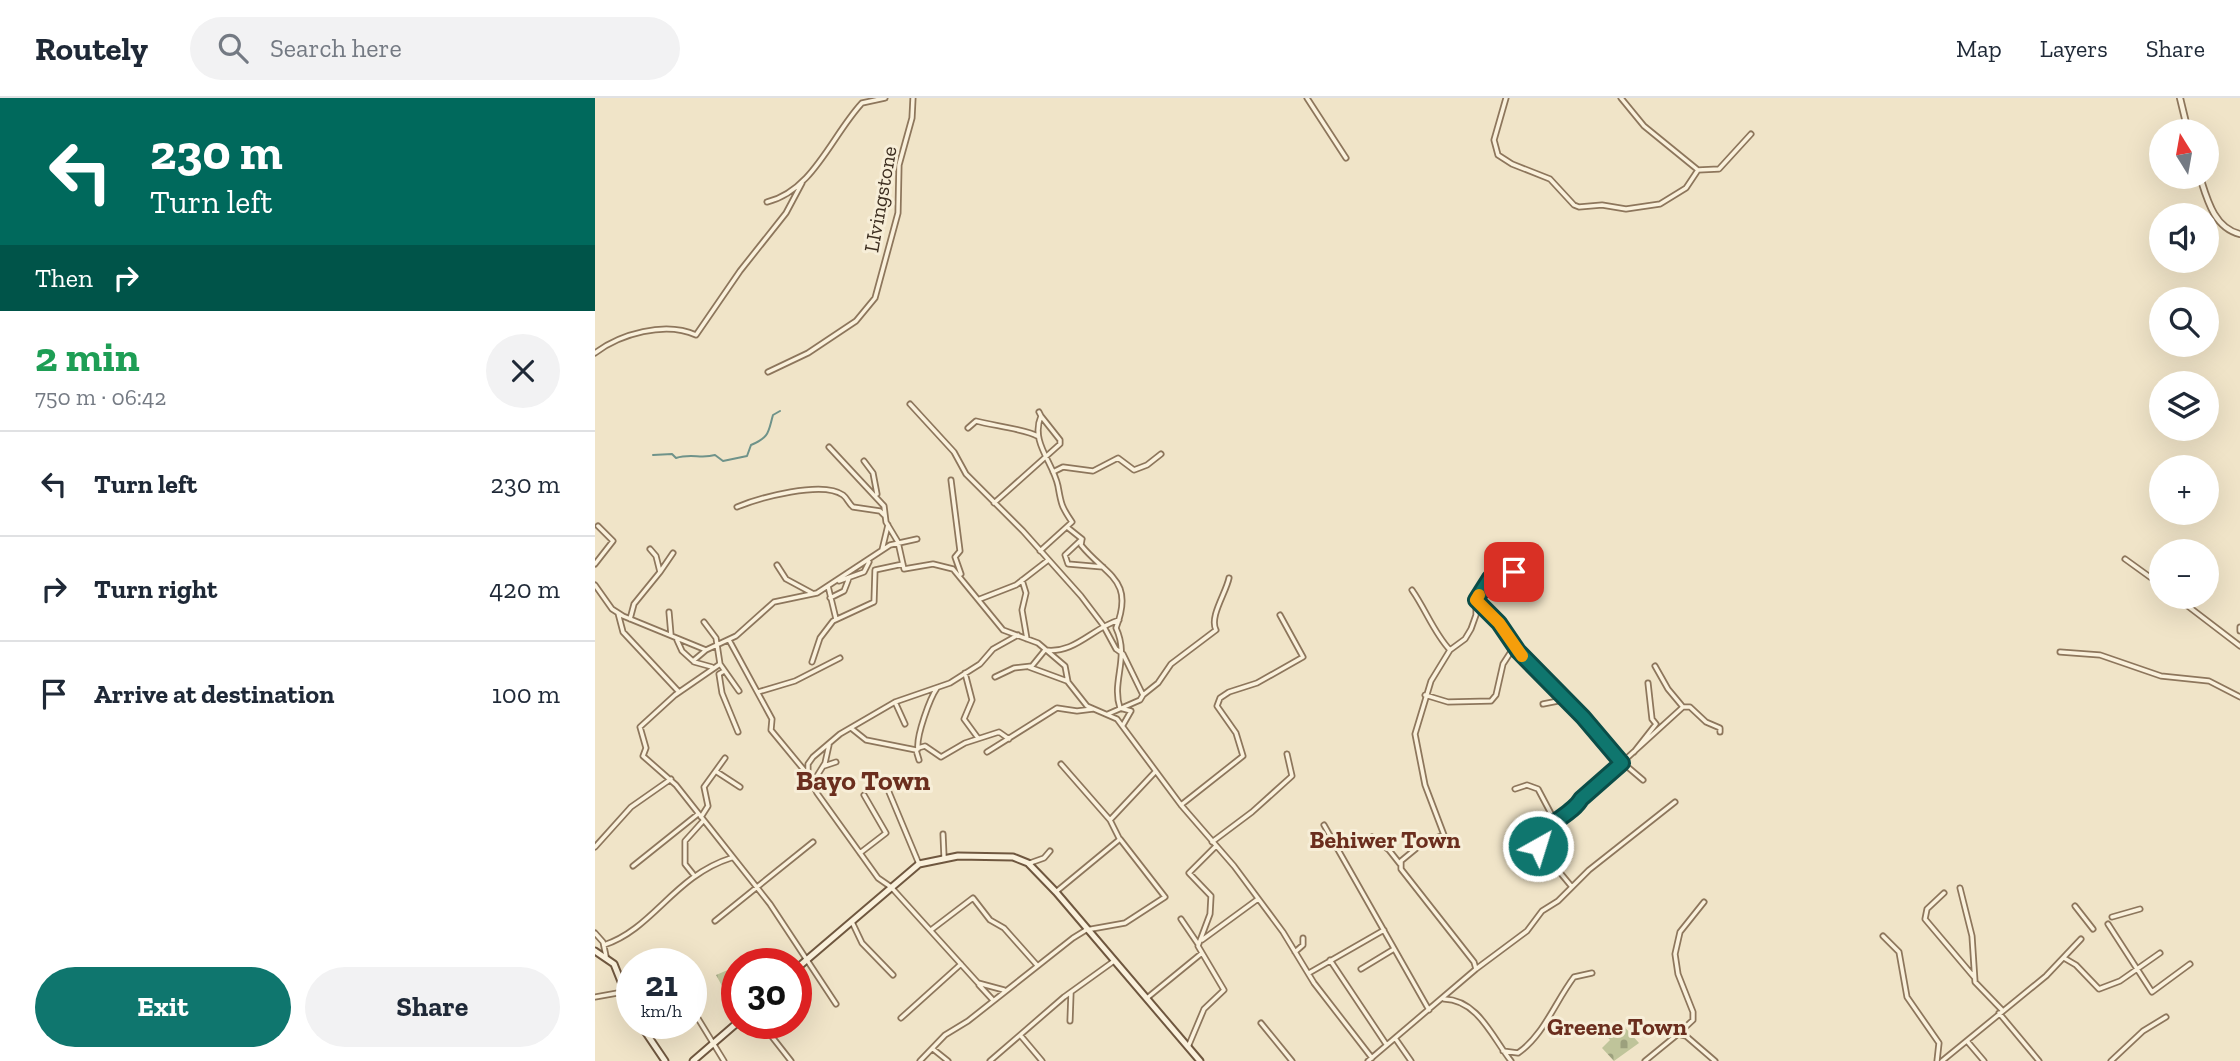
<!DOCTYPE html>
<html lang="en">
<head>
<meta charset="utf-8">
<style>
  :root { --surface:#fff; --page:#f2f2f3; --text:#1f2937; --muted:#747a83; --line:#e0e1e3; --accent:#0f766e }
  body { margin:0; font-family:"Zilla Slab",serif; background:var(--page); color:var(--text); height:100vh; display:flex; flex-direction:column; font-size:26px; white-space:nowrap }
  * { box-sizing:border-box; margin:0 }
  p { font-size:23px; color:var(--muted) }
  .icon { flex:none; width:38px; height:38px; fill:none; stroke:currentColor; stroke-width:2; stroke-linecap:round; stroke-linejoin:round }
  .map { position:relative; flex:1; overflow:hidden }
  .details { display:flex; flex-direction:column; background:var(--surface); width:595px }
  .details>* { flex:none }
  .top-card { background:#00695c; color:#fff; overflow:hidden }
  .needle { width:46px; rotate:349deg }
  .buttons { position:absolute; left:1554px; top:21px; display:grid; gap:14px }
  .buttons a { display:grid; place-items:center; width:70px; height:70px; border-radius:50%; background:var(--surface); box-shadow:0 7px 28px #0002; font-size:35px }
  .speed { position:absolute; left:21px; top:850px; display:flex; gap:14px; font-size:35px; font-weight:700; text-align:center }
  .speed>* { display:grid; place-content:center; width:91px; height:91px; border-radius:50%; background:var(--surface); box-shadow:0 7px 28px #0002; line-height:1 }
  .speed small { font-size:18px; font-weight:400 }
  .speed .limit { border:10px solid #d22; background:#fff; color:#111 }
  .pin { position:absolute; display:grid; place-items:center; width:60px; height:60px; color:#fff; margin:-30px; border-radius:14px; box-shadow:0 4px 10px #0006 }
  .me { position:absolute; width:77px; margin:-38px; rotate:39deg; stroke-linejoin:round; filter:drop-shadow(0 0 5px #0008) }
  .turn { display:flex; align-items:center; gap:24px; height:147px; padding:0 35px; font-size:32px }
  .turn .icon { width:91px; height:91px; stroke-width:2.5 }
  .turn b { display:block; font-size:49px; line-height:60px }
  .then { display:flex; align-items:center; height:66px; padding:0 35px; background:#0003; gap:14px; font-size:26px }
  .round { display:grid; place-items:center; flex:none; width:74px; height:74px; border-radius:37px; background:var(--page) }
  .summary { display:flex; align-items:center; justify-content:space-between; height:119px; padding:0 35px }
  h1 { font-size:42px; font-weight:700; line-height:52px; color:#1e9e55 }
  .button { display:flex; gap:14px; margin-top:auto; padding:14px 35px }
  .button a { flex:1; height:80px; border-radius:42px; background:var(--accent); color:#fff; font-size:28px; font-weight:700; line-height:80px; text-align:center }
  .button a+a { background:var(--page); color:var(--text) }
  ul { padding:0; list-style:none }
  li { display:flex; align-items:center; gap:21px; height:105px; padding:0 35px; border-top:2px solid var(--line) }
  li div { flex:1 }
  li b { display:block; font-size:26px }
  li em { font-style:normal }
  header { display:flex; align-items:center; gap:42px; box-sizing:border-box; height:98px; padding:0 35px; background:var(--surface); border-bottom:2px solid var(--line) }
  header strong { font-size:33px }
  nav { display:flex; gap:38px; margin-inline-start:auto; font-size:24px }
  .search { width:490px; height:63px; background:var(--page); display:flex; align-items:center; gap:18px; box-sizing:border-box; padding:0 24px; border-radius:38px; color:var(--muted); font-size:26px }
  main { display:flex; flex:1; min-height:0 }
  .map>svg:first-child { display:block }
</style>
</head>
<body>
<header>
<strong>Routely</strong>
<div class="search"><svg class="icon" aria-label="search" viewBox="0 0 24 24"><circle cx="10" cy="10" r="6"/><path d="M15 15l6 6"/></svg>Search here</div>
<nav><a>Map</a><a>Layers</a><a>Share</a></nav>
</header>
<main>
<section class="details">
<div class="top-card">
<div class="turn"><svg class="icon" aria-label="left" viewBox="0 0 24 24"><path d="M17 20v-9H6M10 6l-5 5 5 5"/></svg><div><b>230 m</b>Turn left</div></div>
<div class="then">Then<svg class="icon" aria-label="right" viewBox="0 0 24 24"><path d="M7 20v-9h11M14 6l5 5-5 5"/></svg></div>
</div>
<div class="summary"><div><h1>2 min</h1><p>750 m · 06:42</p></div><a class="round"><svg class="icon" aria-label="close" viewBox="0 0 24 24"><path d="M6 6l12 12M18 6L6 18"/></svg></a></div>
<ul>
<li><svg class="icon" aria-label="left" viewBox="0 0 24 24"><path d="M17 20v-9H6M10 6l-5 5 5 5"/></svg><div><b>Turn left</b></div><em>230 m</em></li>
<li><svg class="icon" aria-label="right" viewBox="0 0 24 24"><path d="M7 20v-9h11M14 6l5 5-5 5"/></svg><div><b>Turn right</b></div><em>420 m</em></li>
<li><svg class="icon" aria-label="arrive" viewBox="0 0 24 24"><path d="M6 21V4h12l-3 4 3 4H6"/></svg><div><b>Arrive at destination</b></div><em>100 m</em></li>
</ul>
<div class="button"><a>Exit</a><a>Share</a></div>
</section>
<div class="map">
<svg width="1645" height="963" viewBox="0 0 1645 963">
  <defs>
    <pattern id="cemetery-stones" width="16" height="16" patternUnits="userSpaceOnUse" patternTransform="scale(1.75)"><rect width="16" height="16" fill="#bfc49a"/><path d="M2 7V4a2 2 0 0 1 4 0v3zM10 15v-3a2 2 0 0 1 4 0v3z" fill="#9ca07d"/></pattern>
  </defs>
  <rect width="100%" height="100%" fill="#f0e4c8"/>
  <path fill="url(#cemetery-stones)" d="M135 871 142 877V905L138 908 121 877Z
    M1026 925 1044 945 1019 963 1007 950 1015 942 1005 930Z"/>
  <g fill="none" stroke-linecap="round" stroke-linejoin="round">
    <path stroke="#6f938a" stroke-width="2" d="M58 357 77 356 81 360C96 355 106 361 120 357L128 363 152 358 156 347C175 339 173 334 178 317L185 313"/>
    <g stroke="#8d765c" stroke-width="7">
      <path id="minor" d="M712 0 751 60
        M911 0 899 42 903 57 917 66 955 81 979 107 984 109 1007 107 1031 111 1065 106 1091 90 1103 72 1124 71 1156 36
        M1026 0 1049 28 1103 72
        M172 104C218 93 237 37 267 5L290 0
        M0 255C25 236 70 223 101 237L145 173 191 115 207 85
        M173 274 213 255 261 223 280 200 303 115 304 67 317 20 318 0
        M315 306 359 354 371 376 428 433 486 498 508 527 521 551 528 556 548 597 545 602 513 616
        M444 314 446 318C435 344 458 364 463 388 466 405 466 408 477 424L445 453
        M373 330 381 323C395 327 434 332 442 338
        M234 349 289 408 291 424 303 444 309 471 338 466 358 471 408 532 443 545 470 568 473 584 492 608 522 621 586 707 639 768 688 834 719 885 777 960
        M269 363 278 375 282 396
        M458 374 468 369 498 373 523 360 539 372 552 367 566 356
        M356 382 365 453 360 459 366 476
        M399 405 465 346V342L446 318
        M142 409C164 400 228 382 248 397 252 400 254 406 258 409L285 413 289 417
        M472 429 487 441 486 447C511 478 540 481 521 530 535 560 516 583 525 610L536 613 528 627
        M487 441 470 457 473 466 508 469
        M287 452 293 427
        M1530 461 1566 487
        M0 466 18 443 3 428
        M182 467 191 481 217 495
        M65 474 78 455
        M895 480 919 474
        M427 482 431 495 427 512 432 541
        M244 483 269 474 274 464
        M0 487 17 511 28 518 111 552 141 538 179 504 222 495 295 447 322 441
        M233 488 241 521
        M817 492C831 512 839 535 855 552L836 583 820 636 830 687 849 737 829 744 806 763V771L879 864 881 871
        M1581 499 1645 548
        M235 500 249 493 254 480
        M385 501 421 487 452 463
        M881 502 904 525 923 553 988 619 1027 665
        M74 514 76 537
        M23 515 28 534 84 594
        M35 521 39 506 65 474 61 458 55 451
        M109 524 121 540 125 566 144 593
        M1645 529V533
        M82 542 87 553 98 563 111 552
        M134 542 177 621 176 632 214 678 222 695 283 780 296 789 383 885 409 892
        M855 552 870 541 876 531 881 517V502L895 480 900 452
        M1465 554 1505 557 1566 578 1614 583 1645 599
        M99 564 117 569
        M217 564 225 540 238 523 279 504 280 472 308 466
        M125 566 80 597 45 629 51 650 48 658 81 687 175 806 241 906
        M1060 568 1073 591 1088 609H1095L1111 624 1125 630V634
        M434 569 472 583
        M129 573 124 576 127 595 143 634
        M370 575 377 602 369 621 383 640
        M400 579 419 570 437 568 450 552C480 556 497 530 524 522
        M163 594 200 583 245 560
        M548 597 563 585 576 566 621 532C614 519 631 495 634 480
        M830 597 853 604 896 603 901 597 908 566 919 549
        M300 604 310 626
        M948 606 968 602
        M256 630 271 642 321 652 324 662
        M323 650 330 648 346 659 370 645 404 634 414 641
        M323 651C321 638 335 600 342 590
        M392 654 462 610 482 613 498 611
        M1039 654 1061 626 1057 621 1053 585
        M1028 665 1048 682
        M466 666 515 722 524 740
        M229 668 241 664
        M122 674 145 689
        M213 676V666L218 659 245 636 300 604 355 585 385 566 398 551 423 537
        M217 686 230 665 234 647
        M291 687 324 766
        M920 691 932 687 943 691 961 725
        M586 707 648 658 641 635 622 608 625 600 634 594 662 585 708 559 685 517
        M106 719 113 708 109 689 130 660
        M515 722 560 674
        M729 727 834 912
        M348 736 349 759
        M777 739 794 752 805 766
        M617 744 657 714 697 678 692 656
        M0 749 36 709 76 681
        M265 755 291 735 269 697
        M435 765 449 760 455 753
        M38 768 103 716
        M98 776 90 766V743L108 723
        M977 789 943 748 944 740 1088 609
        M1365 790 1377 838 1380 884 1407 912
        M1349 795 1332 811 1330 821 1379 879
        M1480 808 1498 831
        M1517 819 1545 811
        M586 821 603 846
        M120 823 218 744
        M257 824 267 845 298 877
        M1513 826 1557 894 1595 866
        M336 832 378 800 395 822 409 830 441 866
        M0 835 8 844 11 858
        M1288 838 1304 854 1312 899 1344 945 1342 963
        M607 842 663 801
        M9 847C58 831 79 778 136 760
        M700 854 708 847V840
        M1469 860 1481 867 1504 891 1525 883 1565 855
        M735 862 791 946
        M766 871 799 851
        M714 875 789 832
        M384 887 397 901
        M0 899 28 894
        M552 900 607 855
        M849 901C883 902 897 939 916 963
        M96 909 129 963
        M1404 915 1444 963
        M306 920 366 866
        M475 923 476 895
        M666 925 697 963
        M167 926 196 963
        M1083 936 1098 922V914L1083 876 1080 856 1085 834 1109 804
        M426 938 447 963
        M800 940 816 963
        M1372 943 1389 963
        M593 949 609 911 629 892 603 848 615 816 616 798 594 775 621 748
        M338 951 353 963
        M908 953 923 955C949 937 960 904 979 879L997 875
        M325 963 350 937 373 923 478 840 491 832 530 825 570 799 525 741 462 793
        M395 963 469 899 519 863
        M773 963 881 871 932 833 947 813 963 803 994 772 1080 704
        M1050 963 1083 936 1091 938 1120 963
        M1347 963 1451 878 1486 841
        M1516 963 1548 933 1571 919"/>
    </g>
    <g stroke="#8d765c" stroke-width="8">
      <path id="tertiary" d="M1585 0 1593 33
        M1605 79C1612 101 1619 130 1645 136"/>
    </g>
    <g stroke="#6f573f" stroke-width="9">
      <path id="secondary" d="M0 853 19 866 37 911
        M201 871 324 766 363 758 418 759 433 765 461 794 605 963
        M45 926 70 963
        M98 963 142 925"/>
    </g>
    <use href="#minor" stroke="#faf1dc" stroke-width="3.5"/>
    <use href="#tertiary" stroke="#faf1dc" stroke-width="4.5"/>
    <use href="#secondary" stroke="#faf1dc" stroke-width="5"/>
  </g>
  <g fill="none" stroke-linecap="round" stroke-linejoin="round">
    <g stroke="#0a4d48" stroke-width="18">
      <path id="route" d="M919 474 895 480 881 502 904 525 923 553 988 619 1027 665 986 701C977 718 942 728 943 748"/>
    </g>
    <use href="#route" stroke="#0f766e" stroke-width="12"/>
    <path stroke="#f59e0b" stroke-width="12" d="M884 497 881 502 904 525 927 558"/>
  </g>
  <g text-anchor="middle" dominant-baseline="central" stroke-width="6" stroke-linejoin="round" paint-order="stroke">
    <g font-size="21" fill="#3d2e20" stroke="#f7eed8">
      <text transform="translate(285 101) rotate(-80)">LIvingstone</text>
    </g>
    <g font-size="24" font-weight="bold" fill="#6b2e1e" stroke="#f7eed8">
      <text x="790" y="741">Behiwer Town</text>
      <text x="1022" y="928">Greene Town</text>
    </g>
    <g font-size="28" font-weight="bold" fill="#6b2e1e" stroke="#f7eed8">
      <text x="268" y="682">Bayo Town</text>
    </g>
  </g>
</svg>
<div class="buttons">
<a><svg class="needle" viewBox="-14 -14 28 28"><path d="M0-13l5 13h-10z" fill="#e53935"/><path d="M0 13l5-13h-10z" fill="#747a83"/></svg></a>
<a><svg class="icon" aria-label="sound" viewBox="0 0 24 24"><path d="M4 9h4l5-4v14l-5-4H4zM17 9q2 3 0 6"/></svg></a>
<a><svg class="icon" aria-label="search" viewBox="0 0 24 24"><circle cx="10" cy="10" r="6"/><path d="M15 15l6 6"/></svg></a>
<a><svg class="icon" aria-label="layers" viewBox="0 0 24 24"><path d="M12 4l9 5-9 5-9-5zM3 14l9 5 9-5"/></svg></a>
<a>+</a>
<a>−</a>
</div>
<div class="speed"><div>21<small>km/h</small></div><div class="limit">30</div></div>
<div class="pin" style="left:919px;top:474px;background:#d93025"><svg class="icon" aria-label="arrive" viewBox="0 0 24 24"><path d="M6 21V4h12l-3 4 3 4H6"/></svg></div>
<svg class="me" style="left:943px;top:748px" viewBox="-20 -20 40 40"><circle r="17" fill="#0f766e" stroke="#fff" stroke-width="3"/><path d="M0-11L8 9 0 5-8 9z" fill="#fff"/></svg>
</div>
</main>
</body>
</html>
